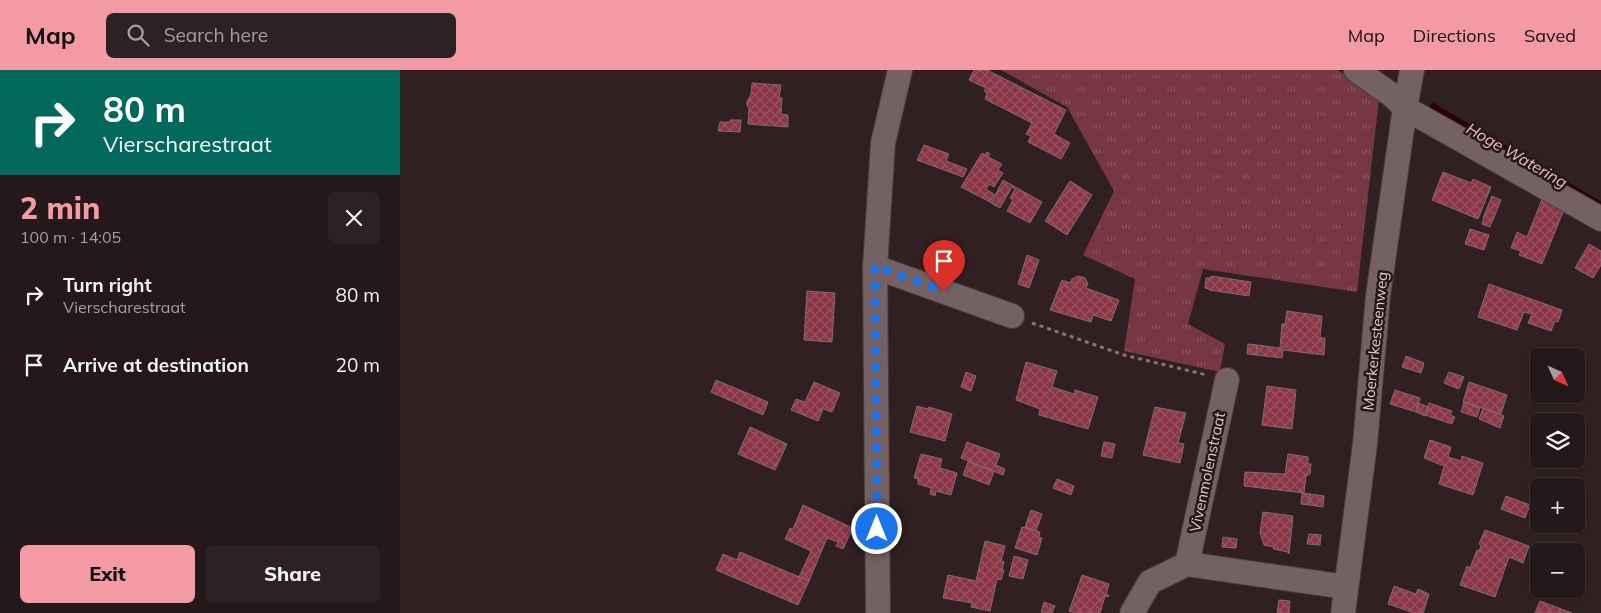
<!DOCTYPE html>
<html lang="en">
<head>
<meta charset="utf-8">
<style>
  :root { --surface:#24181a; --page:#2c2123; --text:#f1f3f6; --muted:#a3a0a2; --line:#413739; --accent:#f49aa5 }
  body { margin:0; font-family:Mulish,sans-serif; background:var(--page); color:var(--text); height:100vh; display:flex; flex-direction:column; font-size:19px; white-space:nowrap }
  * { box-sizing:border-box; margin:0 }
  p { font-size:16px; color:var(--muted) }
  .icon { flex:none; width:28px; height:28px; fill:none; stroke:currentColor; stroke-width:2; stroke-linecap:round; stroke-linejoin:round }
  .map { position:relative; flex:1; overflow:hidden }
  .side { display:flex; flex-direction:column; background:var(--surface); width:400px }
  .side>* { flex:none }
  .banner { background:#00695c; color:#fff; overflow:hidden }
  .needle { width:32px; rotate:135deg }
  .controls { position:absolute; left:1130px; top:278px; display:grid; gap:10px }
  .controls a { display:grid; place-items:center; width:55px; height:55px; border-radius:8px; background:var(--surface); box-shadow:0 1px 4px #0004,0 0 0 1px var(--line); font-size:25px }
  .pin { position:absolute; display:grid; place-items:center; width:42px; height:42px; color:#fff; margin:-51px -21px; border-radius:50% 50% 50% 0; rotate:-45deg; box-shadow:0 0 5px #0007 }
  .pin .icon { rotate:45deg }
  .me { position:absolute; width:55px; margin:-28px; rotate:0deg; stroke-linejoin:round; filter:drop-shadow(0 0 4px #0008) }
  .turn { display:flex; align-items:center; gap:18px; height:105px; padding:0 20px; font-size:22px }
  .turn .icon { width:65px; height:65px; stroke-width:2.5 }
  .turn b { display:block; font-size:35px; line-height:42px }
  .round { display:grid; place-items:center; flex:none; width:52px; height:52px; border-radius:8px; background:var(--page) }
  .summary { display:flex; align-items:center; justify-content:space-between; height:85px; padding:0 20px }
  h1 { font-size:30px; font-weight:800; line-height:38px; color:var(--accent) }
  .primary-button { display:flex; gap:10px; margin-top:auto; padding:10px 20px }
  .primary-button a { flex:1; height:58px; border-radius:8px; background:var(--accent); color:#111; font-size:20px; font-weight:800; line-height:58px; text-align:center }
  .primary-button a+a { background:var(--page); color:var(--text) }
  ul { padding:0; list-style:none }
  li { display:flex; align-items:center; gap:15px; height:70px; padding:0 20px }
  li div { flex:1 }
  li b { display:block; font-size:19px }
  li em { font-style:normal }
  header { display:flex; align-items:center; gap:30px; box-sizing:border-box; height:70px; padding:0 25px; background:var(--accent); color:#111 }
  header strong { font-size:24px }
  nav { display:flex; gap:28px; margin-inline-start:auto; font-size:18px }
  .search { width:350px; height:45px; background:var(--page); display:flex; align-items:center; gap:12px; box-sizing:border-box; padding:0 18px; border-radius:8px; color:var(--muted); font-size:19px }
  main { display:flex; flex:1; min-height:0 }
  .map>svg:first-child { display:block }
</style>
</head>
<body>
<header>
<strong>Map</strong>
<div class="search"><svg class="icon" aria-label="search" viewBox="0 0 24 24"><circle cx="10" cy="10" r="6"/><path d="M15 15l6 6"/></svg>Search here</div>
<nav><a>Map</a><a>Directions</a><a>Saved</a></nav>
</header>
<main>
<section class="side">
<div class="banner">
<div class="turn"><svg class="icon" aria-label="right" viewBox="0 0 24 24"><path d="M7 20v-9h11M14 6l5 5-5 5"/></svg><div><b>80 m</b>Vierscharestraat</div></div>
</div>
<div class="summary"><div><h1>2 min</h1><p>100 m · 14:05</p></div><a class="round"><svg class="icon" aria-label="close" viewBox="0 0 24 24"><path d="M6 6l12 12M18 6L6 18"/></svg></a></div>
<ul>
<li><svg class="icon" aria-label="right" viewBox="0 0 24 24"><path d="M7 20v-9h11M14 6l5 5-5 5"/></svg><div><b>Turn right</b><p>Vierscharestraat</p></div><em>80 m</em></li>
<li><svg class="icon" aria-label="arrive" viewBox="0 0 24 24"><path d="M6 21V4h12l-3 4 3 4H6"/></svg><div><b>Arrive at destination</b></div><em>20 m</em></li>
</ul>
<div class="primary-button"><a>Exit</a><a>Share</a></div>
</section>
<div class="map">
<svg width="1201" height="543" viewBox="0 0 1201 543">
  <defs>
    <pattern id="grass-tufts" width="24" height="20" patternUnits="userSpaceOnUse" patternTransform="scale(1.25)"><rect width="24" height="20" fill="#773742"/><path d="M3 7l-1-3M5 7V3M7 7l1-3M15 17l-1-3M17 17v-4M19 17l1-3" fill="none" stroke="#8a535c"/></pattern>
    <pattern id="building-cross-hatch" width="8" height="8" patternUnits="userSpaceOnUse" patternTransform="scale(1.25)"><rect width="8" height="8" fill="#8b3646"/><path d="M0 0l8 8M0 8l8-8" fill="none" stroke="#9b5260"/></pattern>
  </defs>
  <rect width="100%" height="100%" fill="#302022"/>
  <path fill="url(#grass-tufts)" d="M601 0H938L979 29 957 222 803 199 788 254 825 274 820 302 724 281 735 209 683 185 714 121 667 37Z"/>
  <g fill="none" stroke-linecap="round" stroke-linejoin="round">
    <path stroke="#2a010a" stroke-width="6" d="M1033 36 1201 135"/>
  </g>
  <path fill="url(#building-cross-hatch)" stroke="#7f6b6d" d="M574 0H587L666 40 654 64 670 73 661 89 628 72 631 66 626 64 632 53 585 29 587 23 584 21 586 18 569 10Z
    M352 13 381 15 379 28H382L381 44 388 45V57L348 54 349 38 347 36V31L351 25Z
    M330 50H341L340 62 318 61 320 52H330Z
    M524 75 549 84 546 91 567 99 563 107 517 90Z
    M587 82 590 84 588 87 602 94 598 100 603 103 594 117 589 114 586 119 594 124 590 132 561 117 582 83 585 85Z
    M1043 102 1071 113 1073 109 1091 117 1078 149 1032 130Z
    M603 110 642 132 630 153 607 141 613 130 610 128 615 119 612 117 600 138 591 133Z
    M670 111 692 125 667 165 645 151Z
    M1092 126 1101 130 1090 157 1082 154 1084 148H1083Z
    M1143 127 1165 137 1142 194 1119 185 1121 181 1111 178 1117 162 1127 167Z
    M1070 159 1089 165 1084 180 1065 174Z
    M1189 174 1201 181V195L1193 208 1175 198Z
    M627 185 639 190 629 218 618 214Z
    M678 206 685 208 688 214 686 218 719 230 711 251 693 245 691 252 650 240 662 210 670 213 672 209Z
    M811 206 851 212 849 226 809 220V219L805 218 806 208H811Z
    M1089 214 1162 240 1158 252 1155 251 1151 261 1128 253 1132 244 1124 242 1117 260 1078 247Z
    M407 221 435 223 432 272 404 270Z
    M887 241 922 246 920 268H925L924 285 883 280 882 288 856 285 857 275 880 278 882 254H885Z
    M848 274 857 275 856 285 847 284Z
    M1006 286 1024 293 1021 303 1002 297Z
    M626 292 657 301 652 317 674 324 675 320 698 327 688 359 639 345 640 339 616 330Z
    M566 302 576 306 571 321 561 317Z
    M1049 302 1064 307 1059 319 1044 313Z
    M316 310 368 332 363 345 311 322Z
    M414 312 440 323 432 342 423 339 418 351 391 340 396 329 405 332Z
    M1069 312 1107 325 1101 344 1063 332Z
    M867 316 896 320 892 359 862 355Z
    M995 320 1020 328 1016 342 990 334Z
    M1064 332 1080 338 1077 347 1061 342Z
    M1019 333 1028 337 1025 346 1016 342Z
    M1029 333 1052 341 1050 345 1055 347 1052 354 1025 345Z
    M517 336 528 339 529 337 552 344 545 371 510 362Z
    M755 337 786 343 778 373 784 374 780 393 743 385Z
    M1083 338 1104 346 1100 358 1079 349Z
    M350 357 387 374 375 400 338 384Z
    M1030 370 1051 377 1048 387 1061 391 1062 386 1083 393 1073 425 1039 414 1044 396 1024 388Z
    M567 372 600 384 596 395 605 399 603 405 561 388Z
    M704 372 715 374 712 388 701 386Z
    M521 384 542 389 540 398 557 403 551 425 536 421 535 426 530 424 531 418 518 414V409L514 408Z
    M888 384 908 387V394H911L910 404 906 406 904 423 844 416 845 402 885 404Z
    M568 392 594 401 589 415 563 405Z
    M657 409 674 416 671 425 653 418Z
    M902 423 910 424 909 435 901 434Z
    M910 424 924 426 923 437 909 435Z
    M1106 426 1130 435 1125 448 1101 439Z
    M403 435 453 458 443 479 436 476 438 472 427 468 409 511 399 507 411 481 385 469 390 458 393 459Z
    M631 440 642 444 636 461 625 457Z
    M863 442 893 446 889 484 888 482 873 479 874 477 864 475 860 463Z
    M622 457 640 462 639 467 642 468 637 485 615 478Z
    M1085 460 1129 476 1123 493 1109 487 1095 527 1060 515 1067 496 1070 498 1077 480 1079 481 1081 476 1079 474Z
    M909 464 921 465 920 475 907 474Z
    M823 467 837 469 836 478 822 477Z
    M585 471 605 476 601 491 604 492 602 500H604L601 510 597 509 590 541 571 537 572 533 543 528 548 505 576 511Z
    M340 482 409 511 398 535 316 500 323 484 337 490Z
    M614 486 628 490 623 509 609 506Z
    M682 505 709 514 706 525H709L708 527 705 526 700 543H676L669 541Z
    M994 516 1016 524 1018 519 1029 524 1023 543H1014L988 534Z
    M879 530 890 531 889 543H877Z
    M1140 531 1172 543H1135Z
    M644 532 655 536 652 543 641 542Z"/>
  <g fill="none" stroke-linecap="round" stroke-linejoin="round">
    <g stroke="#4b3d3f" stroke-width="26">
      <path id="minor" d="M956 0 993 26 1005 38 1201 149
        M475 197 612 246
        M787 494 827 310
        M478 543 475 197 483 73 500 0
        M732 543 750 512 787 494 946 517
        M943 543 965 374 978 226 1005 38 1012 0"/>
    </g>
    <path stroke="#847577" stroke-width="3" stroke-dasharray="4 4" stroke-linecap="butt" d="M632 253 724 285 807 305"/>
    <use href="#minor" stroke="#746163" stroke-width="24"/>
  </g>
  <g fill="none" stroke-linecap="round" stroke-linejoin="round">
    <path stroke="#1a73e8" stroke-width="9" stroke-dasharray="0 16.2" d="M477 459 475 196 544 221"/>
  </g>
  <g text-anchor="middle" dominant-baseline="central" stroke-width="5" stroke-linejoin="round" paint-order="stroke">
    <g font-size="15" fill="#dcd0d1" stroke="#261719">
      <text transform="translate(975 271) rotate(-84)">Moerkerkesteenweg</text>
      <text transform="translate(807 402) rotate(-78)">Vivenmolenstraat</text>
    </g>
    <g font-size="16" font-style="italic" fill="#f2bfc4" stroke="#261719">
      <text transform="translate(1117 85) rotate(30)">Hoge Watering</text>
    </g>
  </g>
</svg>
<div class="controls">
<a><svg class="needle" viewBox="-14 -14 28 28"><path d="M0-13l5 13h-10z" fill="#e53935"/><path d="M0 13l5-13h-10z" fill="#a3a0a2"/></svg></a>
<a><svg class="icon" aria-label="layers" viewBox="0 0 24 24"><path d="M12 4l9 5-9 5-9-5zM3 14l9 5 9-5"/></svg></a>
<a>+</a>
<a>−</a>
</div>
<div class="pin" style="left:544px;top:221px;background:#d93025"><svg class="icon" aria-label="arrive" viewBox="0 0 24 24"><path d="M6 21V4h12l-3 4 3 4H6"/></svg></div>
<svg class="me" style="left:477px;top:459px" viewBox="-20 -20 40 40"><circle r="17" fill="#1a73e8" stroke="#fff" stroke-width="3"/><path d="M0-11L8 9 0 5-8 9z" fill="#fff"/></svg>
</div>
</main>
</body>
</html>
